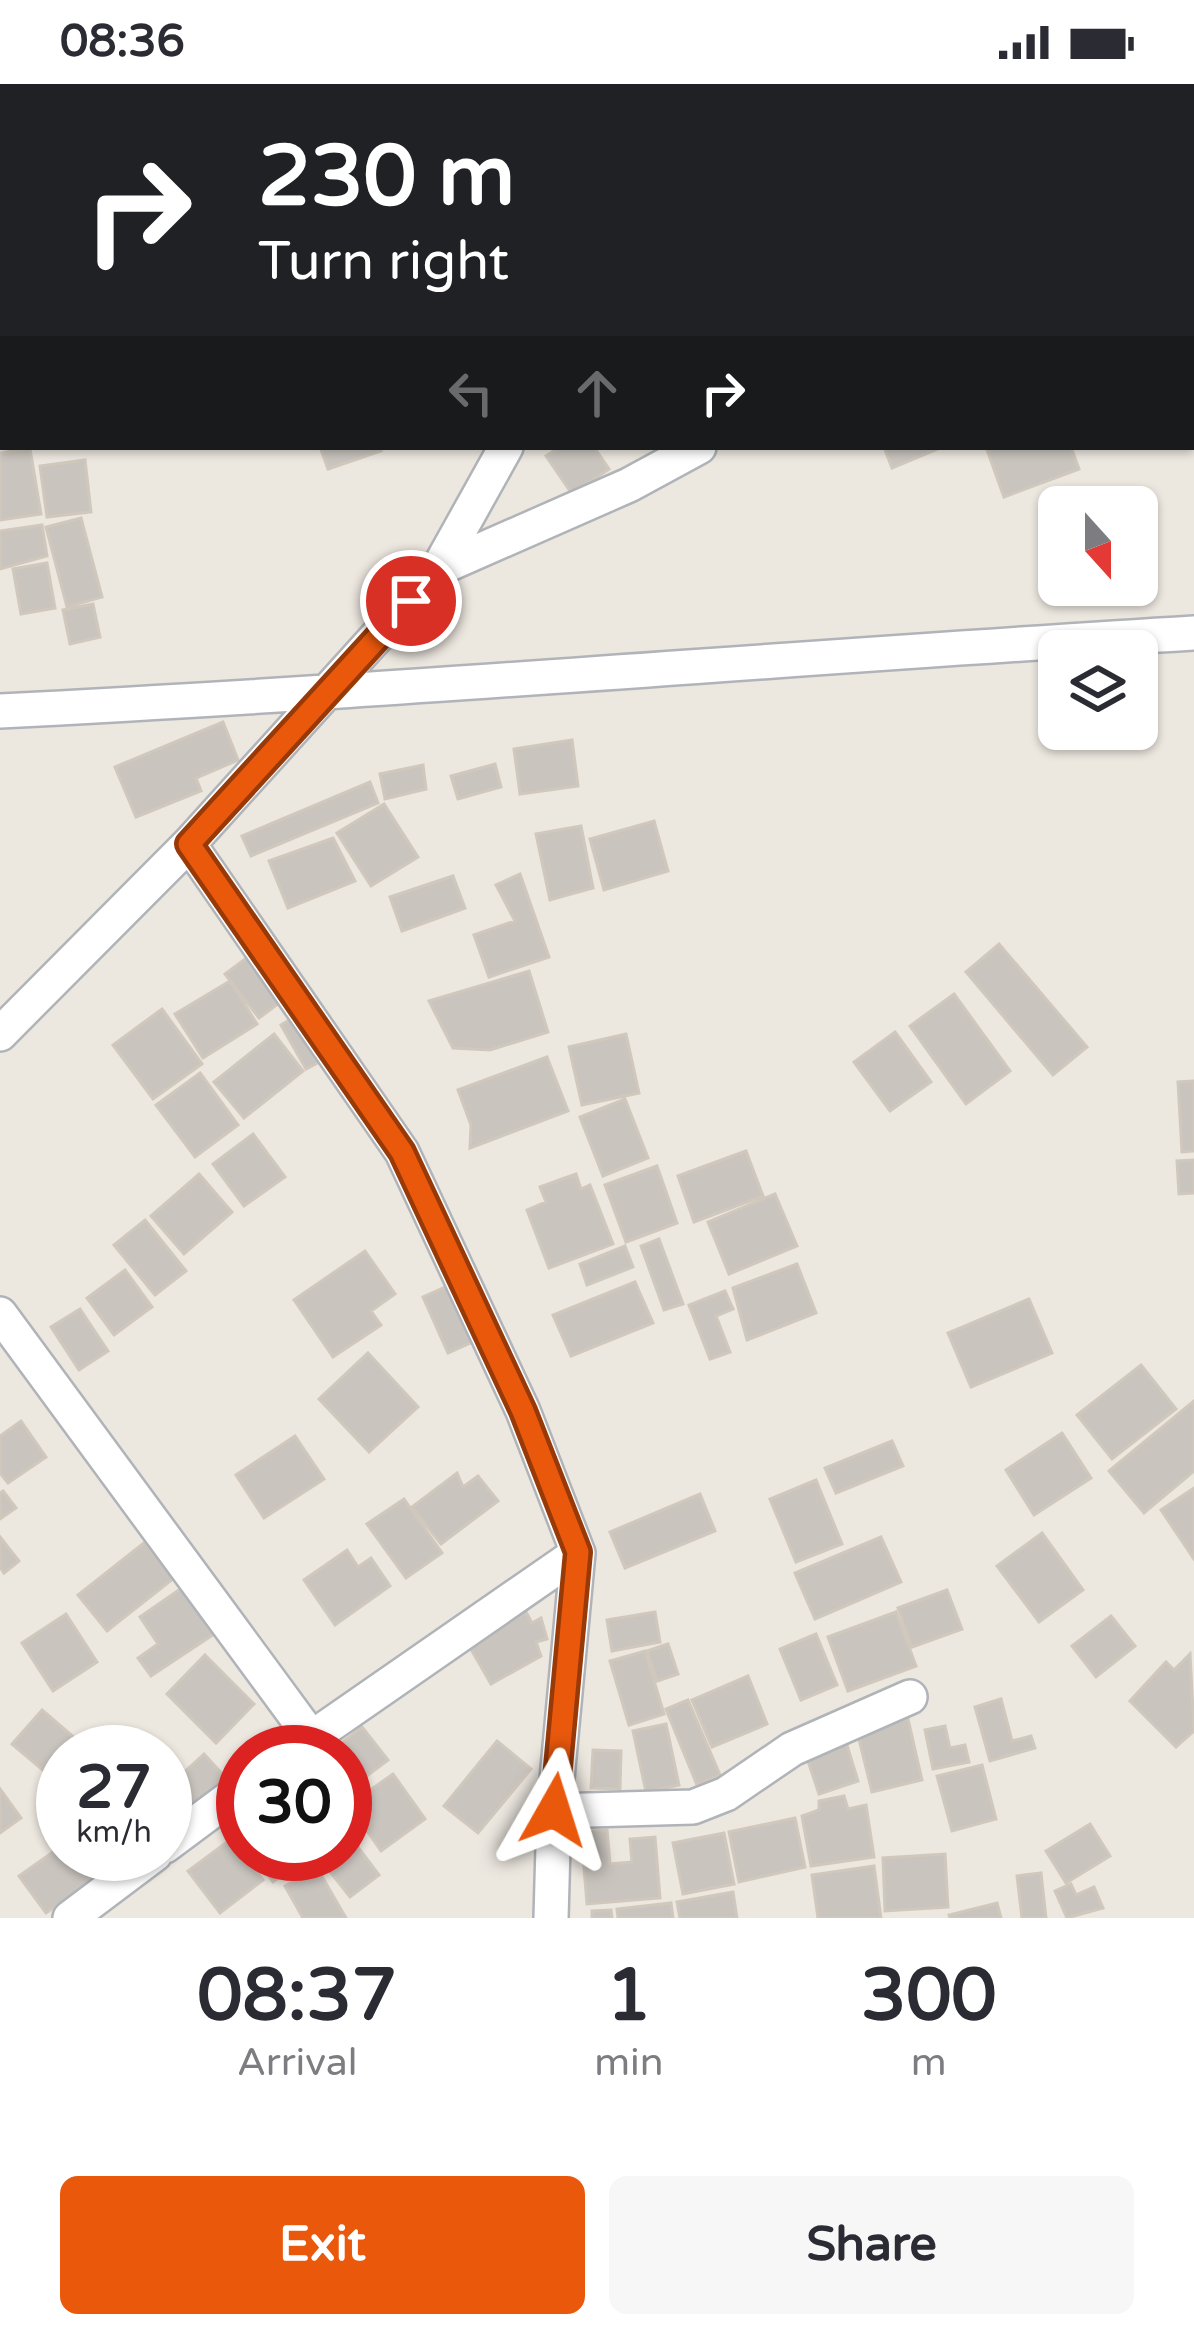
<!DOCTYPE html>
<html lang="en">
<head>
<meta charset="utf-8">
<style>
  :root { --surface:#fff; --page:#f7f7f7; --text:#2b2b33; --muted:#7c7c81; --accent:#ea580c }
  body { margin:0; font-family:"Varela Round",sans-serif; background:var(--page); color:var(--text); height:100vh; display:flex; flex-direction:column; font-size:45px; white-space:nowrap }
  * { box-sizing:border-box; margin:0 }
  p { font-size:39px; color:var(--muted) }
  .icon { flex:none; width:66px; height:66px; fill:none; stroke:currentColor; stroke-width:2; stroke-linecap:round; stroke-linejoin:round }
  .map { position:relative; height:1834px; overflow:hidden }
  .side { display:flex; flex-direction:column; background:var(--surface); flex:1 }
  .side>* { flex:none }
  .top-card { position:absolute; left:0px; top:0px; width:1194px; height:366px; box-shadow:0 3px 9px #0004; background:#202124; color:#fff; overflow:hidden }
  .needle { width:78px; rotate:159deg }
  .controls { position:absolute; left:1038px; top:402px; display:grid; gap:24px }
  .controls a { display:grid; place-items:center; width:120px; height:120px; border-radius:18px; background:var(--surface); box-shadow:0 3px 9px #0004; font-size:60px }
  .speed { position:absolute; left:36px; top:1641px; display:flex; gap:24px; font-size:60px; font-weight:700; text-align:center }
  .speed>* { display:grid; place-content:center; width:156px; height:156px; border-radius:50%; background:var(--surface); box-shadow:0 3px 9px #0004; line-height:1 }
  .speed small { font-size:30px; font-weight:400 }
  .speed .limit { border:18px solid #d22; background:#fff; color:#111 }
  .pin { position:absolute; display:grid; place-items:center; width:102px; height:102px; color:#fff; margin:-51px; border:6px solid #fff; border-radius:50%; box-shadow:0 3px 12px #0007 }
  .me { position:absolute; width:132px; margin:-66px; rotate:6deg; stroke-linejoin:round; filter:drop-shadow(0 0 9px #0008) }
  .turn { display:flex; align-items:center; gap:42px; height:252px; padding:0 60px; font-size:54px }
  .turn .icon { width:156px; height:156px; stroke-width:2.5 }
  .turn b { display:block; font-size:84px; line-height:102px }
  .lanes { display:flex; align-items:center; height:114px; padding:0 60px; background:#0003; justify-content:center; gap:60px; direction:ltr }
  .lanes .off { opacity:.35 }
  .eta { display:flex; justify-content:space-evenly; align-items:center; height:204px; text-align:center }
  .eta b { font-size:72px; font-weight:700; line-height:84px }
  .cta { display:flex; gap:24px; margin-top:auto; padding:24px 60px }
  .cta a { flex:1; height:138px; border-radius:18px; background:var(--accent); color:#fff; font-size:48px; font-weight:700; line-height:138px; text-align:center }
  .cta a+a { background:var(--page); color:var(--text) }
  .status { display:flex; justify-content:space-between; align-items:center; height:84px; padding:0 60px; background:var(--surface); direction:ltr }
  .status svg { height:33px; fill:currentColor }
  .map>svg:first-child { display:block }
</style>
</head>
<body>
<div class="status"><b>08:36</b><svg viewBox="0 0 49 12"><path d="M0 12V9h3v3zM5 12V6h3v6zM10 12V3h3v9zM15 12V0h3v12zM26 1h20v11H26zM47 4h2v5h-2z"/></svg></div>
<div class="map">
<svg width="1194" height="1834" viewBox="0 0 1194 1834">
  <rect width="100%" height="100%" fill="#ece7df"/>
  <path fill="#c9c4be" stroke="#d1c8bd" stroke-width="3" d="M0 0 15 3H3L0 93Z
    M196 0H252L253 3H197Z
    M668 0H732L733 3H669Z
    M1189 0H1194L1191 65V3H1184Z
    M0 147H3L0 197Z
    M1194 202V283L1191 284V204Z
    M320 363H379L381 367 328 385Z
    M560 363H594L609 385 572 410 546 372Z
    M884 363H942L892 384Z
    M986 363H1071L1079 385 1004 413Z
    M30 365 41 430 0 436V369Z
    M85 376 91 428 47 433 40 382Z
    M81 434 102 513 67 523 46 443Z
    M42 441 47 472 0 485V447Z
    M47 479 55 524 21 530 13 485Z
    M93 520 100 553 70 560 63 526Z
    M223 638 238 676 196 694 201 707 136 733 115 683Z
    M572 656 578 702 520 710 514 665Z
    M495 680 501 703 458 715 451 692Z
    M423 681 426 705 385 715 380 690Z
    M370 698 378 719 251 772 242 752Z
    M384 720 418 773 371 802 337 749Z
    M654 737 668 787 604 806 590 755Z
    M581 742 593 804 550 816 536 750Z
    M333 754 355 797 288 824 269 777Z
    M520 790 549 873 489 893 474 851 515 837 496 801Z
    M453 792 465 824 402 847 390 813Z
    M999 860 1087 963 1053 991 966 888Z
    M249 872 282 917 259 934 225 890Z
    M529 887 548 948 490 966 453 964 429 917Z
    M230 897 257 940 203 974 175 930Z
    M954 910 1010 987 966 1020 910 942Z
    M162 925 202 980 153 1015 113 961Z
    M299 930 329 973 306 985 281 941Z
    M895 948 931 998 890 1027 854 978Z
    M274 950 303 987 244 1034 214 998Z
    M626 950 639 1009 582 1021 569 963Z
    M547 973 568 1027 470 1064 471 1041 458 1006Z
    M200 989 238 1041 195 1073 156 1021Z
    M1194 997V1067L1182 1068 1178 998Z
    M625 1015 648 1074 603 1092 580 1033Z
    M253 1050 285 1093 244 1122 213 1080Z
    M746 1067 763 1112 694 1138 678 1092Z
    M1194 1076V1109L1179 1110 1177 1077Z
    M657 1082 677 1139 626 1158 605 1101Z
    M199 1090 232 1128 184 1170 151 1132Z
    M576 1090 581 1105 590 1101 613 1160 549 1184 527 1126 546 1118 540 1103Z
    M775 1110 797 1162 729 1190 708 1138Z
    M145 1136 186 1187 155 1211 114 1161Z
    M659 1155 683 1220 664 1226 641 1162Z
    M625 1162 633 1183 587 1201 580 1180Z
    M365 1167 395 1210 371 1227 381 1241 333 1273 294 1216Z
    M797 1180 816 1229 747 1256 733 1204Z
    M125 1186 152 1223 114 1251 87 1214Z
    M635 1198 653 1239 571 1272 553 1231Z
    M452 1200 477 1256 448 1269 423 1213Z
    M725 1207 733 1225 716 1232 730 1268 710 1275 689 1221Z
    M1029 1215 1052 1269 971 1303 948 1249Z
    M80 1225 108 1267 79 1286 51 1243Z
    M368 1269 418 1323 369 1368 319 1315Z
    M1141 1281 1176 1325 1112 1375 1077 1331Z
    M1194 1317V1387L1144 1429 1109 1387Z
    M21 1337 46 1373 8 1399 0 1389V1352Z
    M1062 1349 1091 1394 1034 1431 1006 1386Z
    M295 1352 324 1395 264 1434 236 1391Z
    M892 1357 903 1382 836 1409 825 1384Z
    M457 1389 463 1403 478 1392 498 1417 441 1460 412 1423Z
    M816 1396 842 1460 796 1478 770 1415Z
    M1194 1404V1475L1161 1426Z
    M3 1407 16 1424 0 1435V1409Z
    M700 1410 715 1447 625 1484 610 1448Z
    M404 1415 442 1469 406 1494 367 1440Z
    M1042 1449 1083 1506 1039 1538 997 1482Z
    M0 1453 19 1477 4 1489 0 1483Z
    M881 1453 901 1498 815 1535 795 1489Z
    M145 1458 174 1494 107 1547 78 1511Z
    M347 1466 358 1483 371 1474 390 1502 335 1541 304 1496Z
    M186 1501 217 1548 151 1592 138 1574 158 1560 140 1533Z
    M947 1506 962 1545 912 1563 898 1524Z
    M526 1528 532 1539 541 1534 547 1555 536 1558 541 1572 491 1600 468 1560Z
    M655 1528 660 1558 612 1567 607 1536Z
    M896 1528 916 1582 848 1607 828 1553Z
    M66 1530 97 1578 53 1607 22 1559Z
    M1111 1532 1135 1562 1096 1593 1072 1562Z
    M816 1550 837 1601 801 1616 780 1565Z
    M668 1560 678 1590 657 1597 647 1567Z
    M645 1567 664 1630 629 1641 610 1577Z
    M1190 1570 1194 1647 1176 1663 1130 1617 1166 1578 1174 1586Z
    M205 1571 254 1620 216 1659 167 1610Z
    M748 1592 767 1640 712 1663 692 1616Z
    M1001 1615 1012 1657 1031 1652 1035 1664 990 1677 975 1623Z
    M688 1616 720 1691 697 1701 666 1625Z
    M42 1626 91 1668H63V1703L12 1660Z
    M908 1635 922 1696 872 1708 857 1647Z
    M666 1640 679 1701 646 1708 633 1647Z
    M945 1642 950 1664 965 1661 969 1678 933 1685 925 1646Z
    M362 1643 388 1676 351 1704 345 1695V1668H330Z
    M497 1657 531 1685 478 1749 444 1722Z
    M846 1658 858 1697 819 1710 806 1671Z
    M593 1666 621 1667 620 1705 591 1704Z
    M204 1670 226 1694 188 1729 166 1705Z
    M982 1681 996 1735 952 1747 937 1692Z
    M393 1690 425 1735 381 1767 349 1721Z
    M0 1705 21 1734 0 1749Z
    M844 1712 848 1725 866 1721 874 1773 811 1782 802 1732 819 1726V1717Z
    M795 1734 805 1783 739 1798 729 1748Z
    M1090 1740 1110 1772 1066 1799 1046 1767Z
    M345 1746 379 1791 350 1813 316 1770H345Z
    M607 1746 610 1780 632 1778 630 1755 655 1753 660 1814 587 1820 581 1748Z
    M724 1749 734 1800 683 1810 673 1759Z
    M231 1755 263 1796 220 1829 188 1787Z
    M63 1761V1770H93L105 1788 46 1829 19 1792Z
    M254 1770H291L298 1780 273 1798Z
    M945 1770 948 1823 885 1827 883 1774Z
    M874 1782 881 1834H818L812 1791Z
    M317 1784 346 1834H303L285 1802Z
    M1041 1789 1046 1834H1022L1017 1792Z
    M1071 1800 1076 1811 1094 1803 1103 1824 1067 1834 1055 1807Z
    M733 1808 737 1834H680L677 1818Z
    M671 1819 673 1834H618L617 1825Z
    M997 1819 1001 1834H950L949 1831Z
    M611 1826 612 1834H592V1827Z"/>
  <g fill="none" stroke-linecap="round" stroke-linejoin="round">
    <g stroke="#b0b4b8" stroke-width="38">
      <path id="minor" d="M608 0V3
        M1112 0 1113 3
        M1191 92 1194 90
        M438 485 629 401 699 363
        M0 627C398 607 796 573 1194 549
        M189 760 402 1068 523 1327 578 1469 554 1727 551 1834
        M0 950 189 760 438 485 506 363
        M0 1230 311 1653
        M291 1668 578 1469
        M554 1727 693 1723 726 1710 792 1665 910 1613
        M165 1762 243 1704
        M70 1834 155 1770"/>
    </g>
    <use href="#minor" stroke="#fff" stroke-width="33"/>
  </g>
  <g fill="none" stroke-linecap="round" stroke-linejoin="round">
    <g stroke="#983908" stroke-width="30">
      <path id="route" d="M411 517 189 760 402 1068 523 1327 578 1468 554 1726"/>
    </g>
    <use href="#route" stroke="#ea580c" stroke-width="21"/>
  </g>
</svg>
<div class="controls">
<a><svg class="needle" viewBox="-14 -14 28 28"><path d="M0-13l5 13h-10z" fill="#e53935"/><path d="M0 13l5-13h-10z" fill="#7c7c81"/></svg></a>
<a><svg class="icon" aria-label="layers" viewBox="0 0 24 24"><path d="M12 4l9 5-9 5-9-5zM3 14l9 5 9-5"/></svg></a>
</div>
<div class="speed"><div>27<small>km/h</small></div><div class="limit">30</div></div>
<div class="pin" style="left:411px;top:517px;background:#d93025"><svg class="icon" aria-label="arrive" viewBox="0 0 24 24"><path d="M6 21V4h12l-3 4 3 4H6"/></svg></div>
<svg class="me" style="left:554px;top:1726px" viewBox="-20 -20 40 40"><path d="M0-17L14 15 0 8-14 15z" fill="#ea580c" stroke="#fff" stroke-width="4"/></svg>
<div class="top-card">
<div class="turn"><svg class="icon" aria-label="right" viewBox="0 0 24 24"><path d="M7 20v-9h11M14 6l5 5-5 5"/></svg><div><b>230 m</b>Turn right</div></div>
<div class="lanes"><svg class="icon off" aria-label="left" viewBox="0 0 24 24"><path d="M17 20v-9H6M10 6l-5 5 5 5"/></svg><svg class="icon off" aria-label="ahead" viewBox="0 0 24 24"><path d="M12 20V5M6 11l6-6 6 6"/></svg><svg class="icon" aria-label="right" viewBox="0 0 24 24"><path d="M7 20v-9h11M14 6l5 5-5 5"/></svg></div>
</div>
</div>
<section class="side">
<div class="eta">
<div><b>08:37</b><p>Arrival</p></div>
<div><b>1</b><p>min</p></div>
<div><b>300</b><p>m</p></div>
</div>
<div class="cta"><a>Exit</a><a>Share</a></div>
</section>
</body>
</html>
